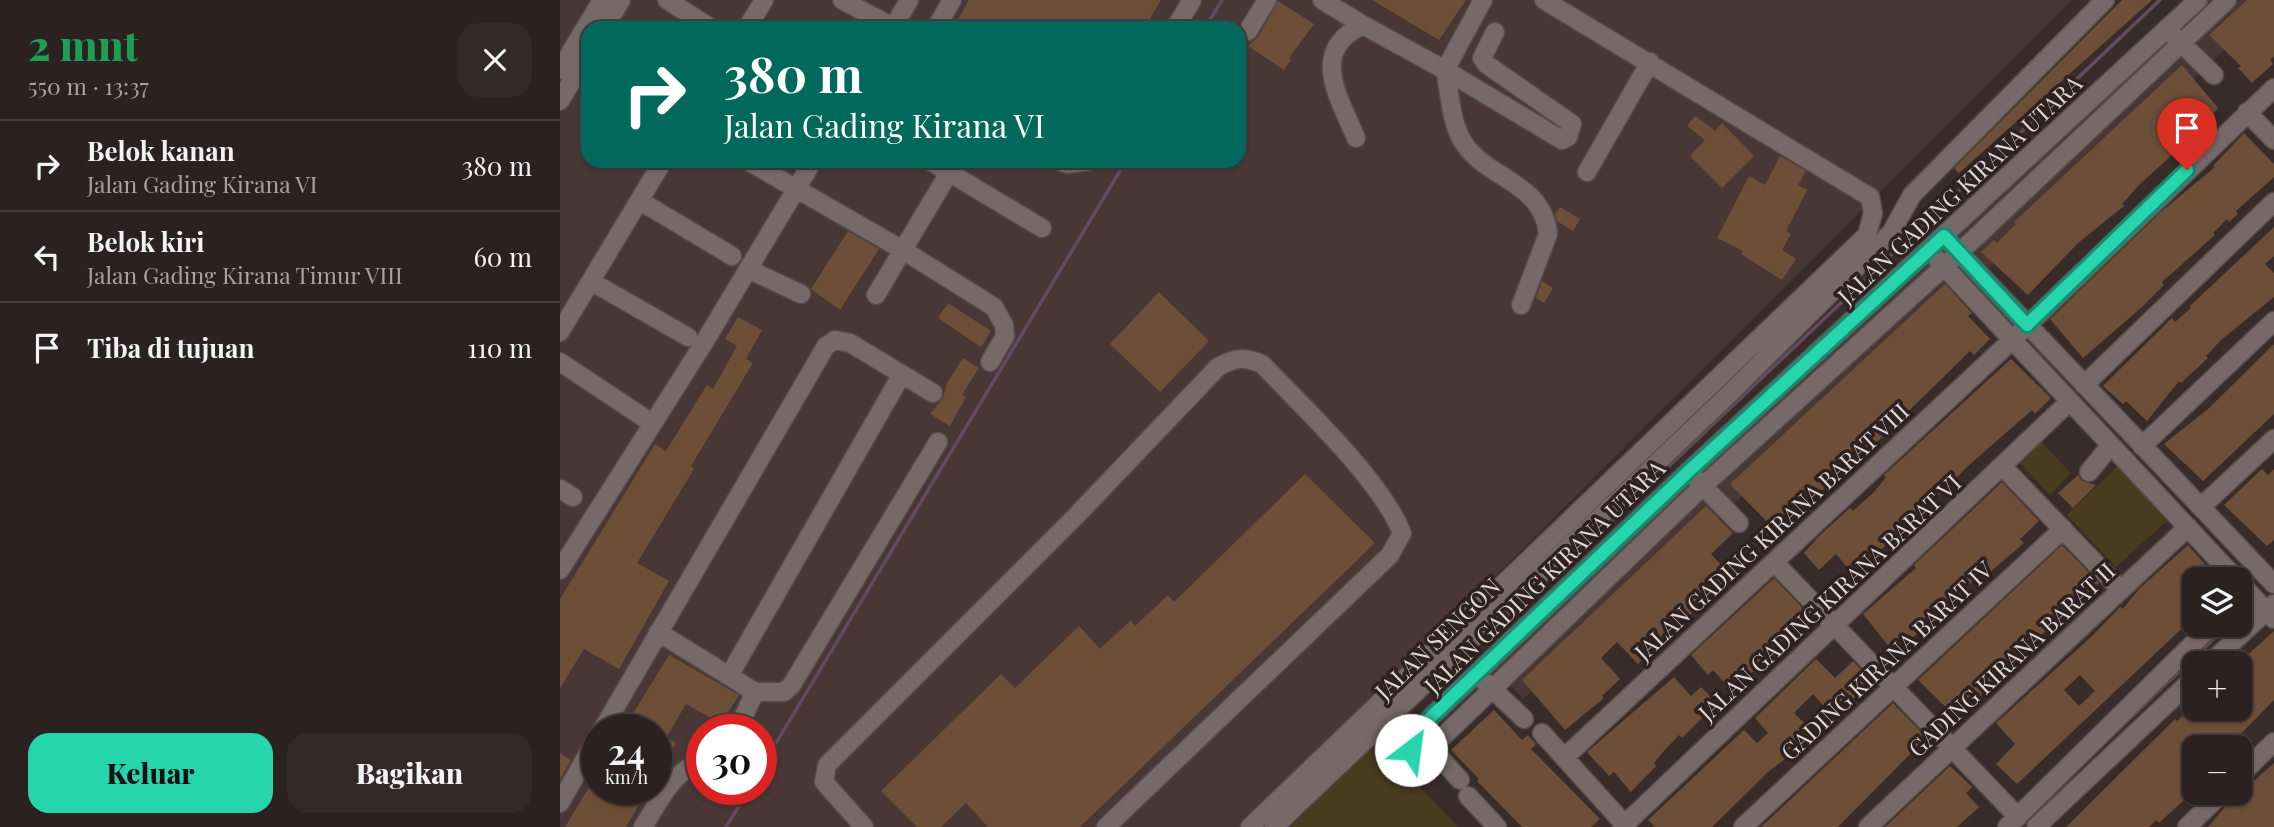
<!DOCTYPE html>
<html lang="id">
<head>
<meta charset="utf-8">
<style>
  :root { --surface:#2a2120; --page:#322929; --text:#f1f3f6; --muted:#a5a3a5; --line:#463e3e; --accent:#27d5ad }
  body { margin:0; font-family:"Playfair Display",serif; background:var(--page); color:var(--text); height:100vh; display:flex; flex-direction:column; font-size:26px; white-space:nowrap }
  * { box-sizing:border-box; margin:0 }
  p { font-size:23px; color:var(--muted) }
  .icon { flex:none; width:38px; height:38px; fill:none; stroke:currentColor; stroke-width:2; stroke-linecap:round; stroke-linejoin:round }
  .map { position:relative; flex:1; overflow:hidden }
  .side { display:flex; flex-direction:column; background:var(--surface); width:560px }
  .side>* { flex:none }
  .hud { position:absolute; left:21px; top:21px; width:665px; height:147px; border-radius:21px; box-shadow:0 2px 5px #0004,0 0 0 2px var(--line); background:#00695c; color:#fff; overflow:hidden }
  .buttons { position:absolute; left:1622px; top:567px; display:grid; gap:14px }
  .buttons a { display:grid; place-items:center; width:70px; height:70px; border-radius:14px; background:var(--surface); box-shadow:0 2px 5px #0004,0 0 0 2px var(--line); font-size:35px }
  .speed { position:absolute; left:21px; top:714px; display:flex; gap:14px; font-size:35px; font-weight:700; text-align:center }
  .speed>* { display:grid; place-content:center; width:91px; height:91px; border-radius:50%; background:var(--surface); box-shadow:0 2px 5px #0004,0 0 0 2px var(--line); line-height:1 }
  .speed small { font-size:18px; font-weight:400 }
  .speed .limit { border:10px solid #d22; background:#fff; color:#111 }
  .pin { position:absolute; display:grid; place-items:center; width:60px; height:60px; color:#fff; margin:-72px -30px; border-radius:50% 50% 50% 0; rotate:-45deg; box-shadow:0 0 7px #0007 }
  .pin .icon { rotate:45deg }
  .me { position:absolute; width:77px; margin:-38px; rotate:30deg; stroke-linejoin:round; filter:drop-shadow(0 0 5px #0008) }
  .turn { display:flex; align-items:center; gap:24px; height:147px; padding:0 28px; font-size:32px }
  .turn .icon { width:91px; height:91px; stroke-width:2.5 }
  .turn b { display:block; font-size:49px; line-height:60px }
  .round { display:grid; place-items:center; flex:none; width:74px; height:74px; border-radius:21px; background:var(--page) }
  .head { display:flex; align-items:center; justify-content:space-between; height:119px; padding:0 28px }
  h1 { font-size:42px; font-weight:800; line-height:52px; color:#1e9e55 }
  .button { display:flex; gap:14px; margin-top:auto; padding:14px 28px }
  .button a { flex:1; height:80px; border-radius:21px; background:var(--accent); color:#111; font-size:28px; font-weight:800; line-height:80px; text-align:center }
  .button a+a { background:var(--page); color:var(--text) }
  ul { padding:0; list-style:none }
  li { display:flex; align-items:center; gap:21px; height:91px; padding:0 28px; border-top:2px solid var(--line) }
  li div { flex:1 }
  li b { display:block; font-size:26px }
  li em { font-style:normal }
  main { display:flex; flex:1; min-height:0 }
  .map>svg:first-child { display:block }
</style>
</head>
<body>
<main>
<section class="side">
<div class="head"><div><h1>2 mnt</h1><p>550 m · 13:37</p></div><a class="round"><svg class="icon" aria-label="close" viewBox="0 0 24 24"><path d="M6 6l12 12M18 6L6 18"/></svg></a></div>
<ul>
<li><svg class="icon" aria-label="right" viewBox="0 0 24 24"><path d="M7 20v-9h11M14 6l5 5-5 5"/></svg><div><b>Belok kanan</b><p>Jalan Gading Kirana VI</p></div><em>380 m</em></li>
<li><svg class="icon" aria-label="left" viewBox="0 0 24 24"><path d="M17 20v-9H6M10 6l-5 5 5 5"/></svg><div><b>Belok kiri</b><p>Jalan Gading Kirana Timur VIII</p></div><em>60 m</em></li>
<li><svg class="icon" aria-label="arrive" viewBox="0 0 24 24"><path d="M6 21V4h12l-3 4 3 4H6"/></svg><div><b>Tiba di tujuan</b></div><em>110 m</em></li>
</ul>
<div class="button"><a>Keluar</a><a>Bagikan</a></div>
</section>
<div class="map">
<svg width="1714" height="827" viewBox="0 0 1714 827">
  <rect width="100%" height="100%" fill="#382c2a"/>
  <path fill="#483734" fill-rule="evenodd" d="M0 0H1512L684 827H0ZM28 28H679V161H28ZM37 730H96V789H37ZM142 730H201V789H142Z
    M1644 0H1714V4L963 699 936 670Z"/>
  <path fill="#483b1e" d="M1480 441 1511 473 1490 495 1459 462Z
    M1559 465 1609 519 1556 567 1507 515Z
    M817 743 899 827H730Z"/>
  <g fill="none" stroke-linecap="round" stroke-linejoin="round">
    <path stroke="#664861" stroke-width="3.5" d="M645 28 662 0
      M991 578 1600 0
      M1680 613 1691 603
      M1559 729 1668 625
      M201 768 566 161
      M166 827 189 789"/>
  </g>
  <path fill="#6d4f37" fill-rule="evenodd" d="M409 0H601L584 28H393Z
    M812 0H906L879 40Z
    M1562 0H1592L1399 173 1394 168Z
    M1687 0H1714V56L1710 60 1713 64 1692 83 1678 68 1681 66 1649 35Z
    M718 1 754 24 729 58 731 60 724 70 688 46 698 37Z
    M1622 65 1658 108 1653 114 1655 116 1580 184 1562 204 1564 206 1518 243 1468 295 1421 252 1434 240 1437 243 1456 224 1454 222Z
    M1135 116 1155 131 1162 123 1194 156 1162 188 1130 156 1145 140 1127 126Z
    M1684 133 1714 164V177L1676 211 1678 214 1669 222 1667 219 1653 233 1655 235 1602 282 1604 285 1581 308 1523 358 1490 319 1601 212 1655 167 1653 166Z
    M1220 156 1246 171 1238 185 1247 190 1226 231 1231 234 1222 250 1236 259 1222 280 1181 254 1183 251 1157 238 1189 176 1205 185Z
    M1000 207 1020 219 1013 231 997 221 995 215Z
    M1714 227V256L1705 264 1714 273V297L1661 340 1646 356 1648 358 1621 383 1619 381 1587 421 1566 401 1563 404 1543 386 1612 318 1615 322 1631 308 1630 306Z
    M288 231 319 249 280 310 251 289Z
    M982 281 993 288 984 303 976 298Z
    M1385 284 1412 313 1408 316 1430 339 1414 355 1410 351 1315 444 1281 469 1283 472 1234 515 1239 521 1222 537 1170 484Z
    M599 292 649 341 600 392 550 344Z
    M388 303 431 331 421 347 378 318Z
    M178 317 202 330 186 359 193 363 131 466 134 469 77 563 109 581 59 669 24 649 0 688V599L95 444 106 451 147 385 153 389 177 346 165 339Z
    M1714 344V414L1643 481 1604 444 1648 409Z
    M403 358 419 368 402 395 406 397 390 426 370 414 383 398 387 383Z
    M1451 359 1491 398 1475 414 1472 410 1408 466 1356 519 1293 574 1276 554 1259 570 1244 553 1259 536 1290 508 1293 511 1314 492 1326 477 1324 475Z
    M1702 469 1708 475 1714 469V540L1707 546 1664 505Z
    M745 474 815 543 520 827H428L406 803 381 827H357L321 791 441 674 455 688 519 626 540 649 571 620 575 626 608 595 614 602Z
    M1518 475 1522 481 1536 485 1513 508 1498 493Z
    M1442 482 1479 521 1460 539 1464 543 1422 579 1419 575 1400 594 1402 596 1334 653 1303 614 1356 568 1354 565Z
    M1146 506 1173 533 1151 554 1171 576 1078 664 1057 642 1041 658 1060 679 1042 696 1044 698 1005 730 962 680Z
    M1502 545 1539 583 1460 654 1398 719 1358 680Z
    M1628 545 1658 579H1634V617L1457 784 1436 764 1455 744 1436 723 1531 637 1560 607 1563 609 1580 588ZM1520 675 1535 691 1519 706 1504 690Z
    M1214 578 1253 619 1239 634 1236 631 1223 641 1173 692 1153 670 1148 675 1131 655Z
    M1714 631V700L1668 747H1634V786L1623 798 1624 800 1599 823 1596 820 1589 827H1506L1615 719 1617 721 1630 709H1680V662Z
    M109 655 179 695 161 724 126 704 106 738 116 743 96 776V730H63Z
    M1256 659 1275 678 1293 661 1312 681 1274 717 1253 694 1234 713 1253 732 1242 746 1208 772 1152 827H1095L1088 820 1184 730 1197 743 1208 733 1195 718Z
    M1114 677 1131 696 1141 687 1157 703 1122 738 1119 735 1103 752 1094 763 1096 766 1071 792 1054 772 1049 776 1027 752Z
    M1333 703 1370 741 1360 752 1356 748 1278 827H1201Z
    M934 710 962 740 968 735 976 744 971 749 1040 819 1031 827H962L917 781 919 779 891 750Z
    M0 753 11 760 0 780Z
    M1714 763V827H1648L1664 808Z
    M1390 766 1412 787 1406 793 1419 807 1397 827H1325Z
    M37 774V789H88L66 827H5Z"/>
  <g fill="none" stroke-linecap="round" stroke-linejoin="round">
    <g stroke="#554b4a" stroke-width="21">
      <path id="minor" d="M107 0 151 28
        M282 0 333 27
        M762 0 803 25
        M1638 0 1129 471 871 717 856 736 851 750 861 753 871 748 1143 486 1399 253 1667 0
        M44 28 61 0
        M187 28 204 0
        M333 28 349 0
        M376 28 392 0
        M615 28 632 0
        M688 31 707 0
        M935 32 922 58 926 64 1012 124 1008 137 1002 140 885 70C890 93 891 126 905 145 930 180 983 183 988 234L961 305
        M1614 36 1654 75
        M0 70 42 0
        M0 101 28 54
        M1687 112 1714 140
        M796 138C779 97 748 51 803 25L885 70 923 0
        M188 161 343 250 434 307 444 325 445 336 430 362
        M370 161 482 228
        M499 161 508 164 529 161
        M1027 172 1090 62
        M80 201 172 256
        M1391 244 1714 584
        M1378 260 1676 579
        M188 269 241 294
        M32 282 128 337
        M316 295 396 161
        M0 332 103 161
        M0 362 92 423
        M1524 385 1714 202
        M1582 446 1714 321
        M1443 467 1561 590
        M1529 472 1551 445
        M1136 479 1179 523
        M0 489 13 497
        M1641 507 1714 439
        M1214 562 1458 817
        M0 570 142 346 253 161
        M1680 583 1714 619
        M98 632 195 692H224L231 686 378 442
        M1650 663 1714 604
        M169 676 342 374
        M925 682 964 719
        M42 730 266 346 275 340 290 343 373 393
        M177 730 195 692
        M982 733 1067 827
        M871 748 900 780
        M1005 757 1451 341 1714 88
        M1680 775 1714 742
        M908 796 937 827
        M0 803 37 738
        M83 827C98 804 113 769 142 762
        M304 827 264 782 267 765 516 516 658 367C676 357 684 357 702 364 743 407 821 480 842 533L830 555 546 827
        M690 827 1307 235 1313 213 1310 197 984 0
        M714 827 1164 399 1331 233 1352 195 1545 0
        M1062 827 1509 402
        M1183 827 1503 529
        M1308 827 1628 527
        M1447 827 1652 625
        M1476 827 1634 678
        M1627 827 1662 793"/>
    </g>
    <use href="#minor" stroke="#776967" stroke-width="18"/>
  </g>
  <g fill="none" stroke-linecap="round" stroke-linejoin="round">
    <g stroke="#198a70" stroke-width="18">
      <path id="route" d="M851 750 856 736 871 717 1129 471 1384 236 1467 325 1627 170"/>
    </g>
    <use href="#route" stroke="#27d5ad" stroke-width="12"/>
  </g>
  <g text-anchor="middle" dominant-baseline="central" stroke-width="7" stroke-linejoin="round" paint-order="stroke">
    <g font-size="23" fill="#e1d9d8" stroke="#2e2220">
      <text transform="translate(1399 189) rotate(-43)">JALAN GADING KIRANA UTARA</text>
      <text transform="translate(1211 531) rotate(-43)">JALAN GADING KIRANA BARAT VIII</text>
      <text transform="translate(984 576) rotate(-44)">JALAN GADING KIRANA UTARA</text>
      <text transform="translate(1269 597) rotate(-43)">JALAN GADING KIRANA BARAT VI</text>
      <text transform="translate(877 638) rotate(-44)">JALAN SENGON</text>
      <text transform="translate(1451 659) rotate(-43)">GADING KIRANA BARAT II</text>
      <text transform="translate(1326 660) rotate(-43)">GADING KIRANA BARAT IV</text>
    </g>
  </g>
</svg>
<div class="buttons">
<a><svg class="icon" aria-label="layers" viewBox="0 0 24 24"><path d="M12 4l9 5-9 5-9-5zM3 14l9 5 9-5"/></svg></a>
<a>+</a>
<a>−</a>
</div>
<div class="speed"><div>24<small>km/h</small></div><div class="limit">30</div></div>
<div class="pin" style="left:1627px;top:170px;background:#d93025"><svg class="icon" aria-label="arrive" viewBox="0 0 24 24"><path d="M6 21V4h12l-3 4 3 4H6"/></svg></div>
<svg class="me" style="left:851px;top:750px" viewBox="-20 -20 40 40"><circle r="19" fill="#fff"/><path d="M0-13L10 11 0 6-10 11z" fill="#27d5ad"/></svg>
<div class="hud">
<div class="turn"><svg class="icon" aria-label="right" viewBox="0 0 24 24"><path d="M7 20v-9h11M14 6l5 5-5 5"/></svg><div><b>380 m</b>Jalan Gading Kirana VI</div></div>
</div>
</div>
</main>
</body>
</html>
